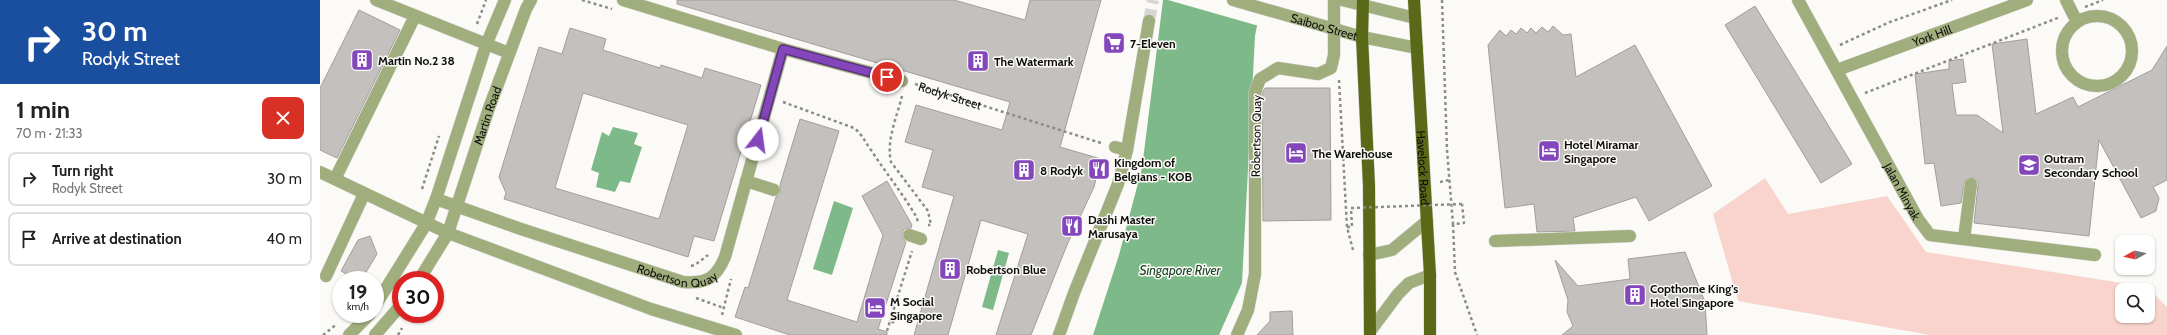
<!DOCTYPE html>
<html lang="en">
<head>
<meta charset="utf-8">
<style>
  :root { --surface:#fff; --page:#f6f6f6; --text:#222; --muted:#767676; --line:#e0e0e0 }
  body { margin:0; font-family:Cabin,sans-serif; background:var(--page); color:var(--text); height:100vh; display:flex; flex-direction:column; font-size:15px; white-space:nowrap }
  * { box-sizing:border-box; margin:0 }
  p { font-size:13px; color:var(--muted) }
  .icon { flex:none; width:22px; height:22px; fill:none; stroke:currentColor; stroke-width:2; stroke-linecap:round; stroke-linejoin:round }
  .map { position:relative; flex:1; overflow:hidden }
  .drawer { display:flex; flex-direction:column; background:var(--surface); width:320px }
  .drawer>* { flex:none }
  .hud { background:#1a4fa0; color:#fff; overflow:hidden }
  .needle { width:26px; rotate:262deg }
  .controls { position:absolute; left:1795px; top:235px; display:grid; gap:8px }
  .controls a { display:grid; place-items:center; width:40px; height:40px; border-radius:8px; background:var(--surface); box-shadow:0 1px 3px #0004; font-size:20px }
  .speed { position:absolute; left:12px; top:271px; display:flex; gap:8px; font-size:20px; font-weight:700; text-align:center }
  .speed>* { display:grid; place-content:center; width:52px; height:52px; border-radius:50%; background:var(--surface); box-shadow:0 1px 3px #0004; line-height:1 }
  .speed small { font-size:10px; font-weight:400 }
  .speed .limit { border:6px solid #d22; background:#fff; color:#111 }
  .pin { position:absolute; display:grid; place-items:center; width:34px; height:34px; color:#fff; margin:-17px; border:2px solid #fff; border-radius:50%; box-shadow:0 1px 4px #0007 }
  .me { position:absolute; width:44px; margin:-22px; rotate:15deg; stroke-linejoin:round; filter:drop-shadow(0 0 3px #0008) }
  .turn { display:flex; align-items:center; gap:14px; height:84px; padding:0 16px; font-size:18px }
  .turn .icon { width:52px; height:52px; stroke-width:2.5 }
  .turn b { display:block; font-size:28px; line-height:34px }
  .round { display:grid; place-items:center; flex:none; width:42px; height:42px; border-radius:8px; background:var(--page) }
  .head { display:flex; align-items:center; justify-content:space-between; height:68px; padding:0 16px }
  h1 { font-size:24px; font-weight:700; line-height:30px }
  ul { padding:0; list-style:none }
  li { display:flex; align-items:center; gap:12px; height:54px; margin:0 8px 6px; padding:0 8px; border:2px solid var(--line); border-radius:8px }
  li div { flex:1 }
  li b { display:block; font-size:15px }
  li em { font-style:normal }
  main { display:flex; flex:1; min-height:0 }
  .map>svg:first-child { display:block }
</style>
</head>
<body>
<main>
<section class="drawer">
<div class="hud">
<div class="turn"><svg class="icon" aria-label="right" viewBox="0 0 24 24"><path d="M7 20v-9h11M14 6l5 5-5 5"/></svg><div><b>30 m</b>Rodyk Street</div></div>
</div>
<div class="head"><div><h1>1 min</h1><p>70 m · 21:33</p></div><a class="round" style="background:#d93025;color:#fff"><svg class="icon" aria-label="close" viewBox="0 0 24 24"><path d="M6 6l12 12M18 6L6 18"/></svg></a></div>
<ul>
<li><svg class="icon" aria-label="right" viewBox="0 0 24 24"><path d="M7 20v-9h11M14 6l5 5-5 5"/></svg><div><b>Turn right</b><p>Rodyk Street</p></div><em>30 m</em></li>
<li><svg class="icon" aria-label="arrive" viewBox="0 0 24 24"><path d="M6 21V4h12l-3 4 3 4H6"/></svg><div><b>Arrive at destination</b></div><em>40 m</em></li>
</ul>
</section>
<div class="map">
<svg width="1847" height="335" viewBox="0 0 1847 335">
  <rect width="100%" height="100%" fill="#fbfaf6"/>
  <path fill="#f8d4cc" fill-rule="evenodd" d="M1445 178 1468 214 1567 196 1606 252 1827 287 1847 307V335H1610L1418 301 1393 214ZM1802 290H1828V316H1802Z"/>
  <path fill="#7eba89" d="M843 0H942L935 36 922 283 899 335H773L799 255 822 168Z
    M293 127 318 133 314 144 322 147 310 183 300 181 295 192 276 187 279 173 271 170 282 132 289 136Z
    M514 201 533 208 512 275 493 269Z
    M678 250 689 253 673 310 662 307Z"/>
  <path fill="#fbfaf6" d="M848 0H944L939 26Z"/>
  <path fill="#c3c0bd" stroke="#a29e9c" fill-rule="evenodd" d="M357 0H634L705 20 710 0H781L740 147 781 159 774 187 747 245 711 335H676L708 234 661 220 628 335H594L634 196 602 187 613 150 585 142 596 105 682 130 690 102 357 4Z
    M1435 6 1532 164 1501 183 1405 25Z
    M39 10 80 30 17 158 0 150V88Z
    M1233 26 1243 35 1251 34 1256 77 1315 45 1392 186 1329 221 1316 197 1253 218 1255 231 1217 232 1214 204 1185 208 1168 45 1180 30 1186 36 1191 30 1196 34 1201 28 1207 33 1211 28 1216 33 1222 27 1228 32Z
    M250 28 286 39 283 50 340 68 341 65 382 78 385 68 441 85 394 241 374 236 368 257 184 199 186 193 179 177 219 47 242 54ZM263 93 368 125 339 219 235 188Z
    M1707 39 1716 114 1753 97 1758 107 1832 70 1847 46V180L1833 187 1839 198 1836 211 1821 218 1779 140 1769 236 1654 223 1658 185V181L1652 177 1645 180 1641 203 1621 206 1614 163 1605 164 1595 74 1629 69V61L1643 59 1646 82 1632 84 1636 115H1657L1683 133 1672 44Z
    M945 88H1010L1011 220 943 221 942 93Z
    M480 119 519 131 467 300 537 322 563 235 542 196 567 181 592 225 591 228 584 229 582 233V237L586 242 558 329 567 332V335H470L415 317 425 287 428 288 456 197 461 193 460 185Z
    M50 236 57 254 45 274 37 280 21 271 38 240Z
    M1365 252 1385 302 1387 335H1242L1253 326 1247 312 1248 300 1235 260 1258 286 1310 279 1308 259Z
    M972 311 973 335H937L950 321V312Z"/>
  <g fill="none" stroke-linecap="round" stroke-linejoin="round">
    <path stroke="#d7d6d3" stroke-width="12" stroke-dasharray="12 6" stroke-linecap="butt" d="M829 21 833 0"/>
    <g stroke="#d5d4d0" stroke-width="13">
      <g id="minor">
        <path d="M56 0 189 53"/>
        <path d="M303 0 463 49 582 81"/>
        <path id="s2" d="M913 0 1042 37 1097 48"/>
        <path d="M1022 0 1095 18"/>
        <path id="s3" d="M1478 0 1598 219 1610 235 1775 255"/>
        <path d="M1746 0 1757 22"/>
        <circle cx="1777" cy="51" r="35"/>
        <path id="s4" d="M1517 70 1707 0"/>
        <path d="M795 147 807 150"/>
        <path d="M0 172 128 233 331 309 416 335"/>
        <path d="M15 179 95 16"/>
        <path d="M426 181 454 190"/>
        <path id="s5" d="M116 199 198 228 363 282C387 284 396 278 405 257L463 49"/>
        <path d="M589 235 601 239"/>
        <path d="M1644 239 1651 184"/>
        <path d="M1175 241 1310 236"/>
        <path d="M1049 255 1072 250 1107 221"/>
        <path d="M6 276 44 194"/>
        <path id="s6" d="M99 280 128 233 169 108 206 9 211 0"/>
        <path d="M55 306 106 224 116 199 166 45 185 0"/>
        <path d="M1051 330 1078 294 1089 283 1110 275"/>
        <path d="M29 335 50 314"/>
        <path d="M55 335 81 305"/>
        <path d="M739 335 754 293 798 184 807 150 829 21"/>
        <path d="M917 335 928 310 935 274V92L940 79 958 68 998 74 1011 68 1014 55V0"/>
      </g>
    </g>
    <g stroke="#d5d4d0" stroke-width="13">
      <g id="major">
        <path d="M1043 0 1042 37 1049 186 1050 335"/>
        <path id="s7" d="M1094 0 1110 275V335"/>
      </g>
    </g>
    <g stroke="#8c8c89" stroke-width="2.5" stroke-dasharray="3 3" stroke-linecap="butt">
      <path d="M262 0 292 9"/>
      <path d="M1122 0 1127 150 1133 224 1144 223 1142 204"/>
      <path d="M1765 7 1783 0"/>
      <path d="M157 24 166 0"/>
      <path d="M1520 45 1570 22 1632 0"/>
      <path d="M1019 80 1027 227 1033 250"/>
      <path id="s1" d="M595 84 781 143"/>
      <path d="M1545 93 1740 17"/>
      <path d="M582 96C577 117 566 140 571 162L608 211 611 225H608"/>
      <path d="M463 102 534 128C542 134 545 142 551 150 566 173 583 194 597 218L598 223"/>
      <path d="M1120 182 1129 180"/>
      <path d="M102 189 119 136"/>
      <path d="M1133 224 1135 272 1157 335"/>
      <path d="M1027 227H1032L1031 208"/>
      <path d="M371 266 375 265 388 255"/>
      <path d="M376 298 404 308"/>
      <path d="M402 315 411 279"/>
      <path d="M570 321 592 251"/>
      <path d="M567 331 570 321 575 323"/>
      <path d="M3 335 17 324"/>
      <path d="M78 335 82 328"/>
    </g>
    <use href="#minor" stroke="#a0ad7c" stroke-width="12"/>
    <use href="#major" stroke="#596918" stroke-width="12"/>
    <path stroke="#8c8c89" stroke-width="2.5" stroke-dasharray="3 3" stroke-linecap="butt" d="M1031 208 1142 204"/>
  </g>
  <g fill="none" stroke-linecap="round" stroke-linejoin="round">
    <g stroke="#562e7a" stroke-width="10">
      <path id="route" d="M438 140 463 49 567 77"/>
    </g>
    <use href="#route" stroke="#8446bb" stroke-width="7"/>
  </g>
  <defs>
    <g id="supermarket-square" transform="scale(1.15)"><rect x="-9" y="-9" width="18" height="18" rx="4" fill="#8446bb" stroke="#fbfaf6"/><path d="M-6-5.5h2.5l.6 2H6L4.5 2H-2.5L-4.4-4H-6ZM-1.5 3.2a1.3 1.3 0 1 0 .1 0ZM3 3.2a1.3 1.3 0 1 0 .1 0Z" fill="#fff"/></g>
    <g id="building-square" transform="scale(1.15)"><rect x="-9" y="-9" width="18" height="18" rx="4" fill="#8446bb" stroke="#fbfaf6"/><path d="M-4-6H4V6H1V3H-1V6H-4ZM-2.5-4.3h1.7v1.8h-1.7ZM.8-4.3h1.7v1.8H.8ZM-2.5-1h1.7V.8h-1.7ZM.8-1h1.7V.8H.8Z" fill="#fff"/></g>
    <g id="hotel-square" transform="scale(1.15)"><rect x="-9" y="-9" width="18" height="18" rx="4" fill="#8446bb" stroke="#fbfaf6"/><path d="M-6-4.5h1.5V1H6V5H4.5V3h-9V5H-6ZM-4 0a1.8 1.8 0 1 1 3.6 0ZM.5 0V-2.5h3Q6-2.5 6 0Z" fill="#fff"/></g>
    <g id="school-square" transform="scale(1.15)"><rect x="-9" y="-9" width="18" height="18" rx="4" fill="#8446bb" stroke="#fbfaf6"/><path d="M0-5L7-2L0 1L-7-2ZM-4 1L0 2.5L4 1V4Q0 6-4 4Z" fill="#fff"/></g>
    <g id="restaurant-square" transform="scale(1.15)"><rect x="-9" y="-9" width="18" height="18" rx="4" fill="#8446bb" stroke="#fbfaf6"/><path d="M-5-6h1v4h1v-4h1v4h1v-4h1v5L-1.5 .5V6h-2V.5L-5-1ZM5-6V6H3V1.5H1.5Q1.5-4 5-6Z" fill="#fff"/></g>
  </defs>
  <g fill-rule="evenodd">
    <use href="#supermarket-square" x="794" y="43"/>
    <use href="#building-square" x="42" y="60"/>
    <use href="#building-square" x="658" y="61"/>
    <use href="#hotel-square" x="1229" y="151"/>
    <use href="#hotel-square" x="976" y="153"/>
    <use href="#school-square" x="1709" y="165"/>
    <use href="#restaurant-square" x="779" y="169"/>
    <use href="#building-square" x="704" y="170"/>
    <use href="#restaurant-square" x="752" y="226"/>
    <use href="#building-square" x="630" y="269"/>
    <use href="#building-square" x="1315" y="295"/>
    <use href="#hotel-square" x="555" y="308"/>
  </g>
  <g text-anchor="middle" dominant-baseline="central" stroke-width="3" stroke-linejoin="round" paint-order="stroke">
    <g font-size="12" fill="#0d0d0b" stroke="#fbfaf6">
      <text stroke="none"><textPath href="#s2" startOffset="95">Saiboo Street</textPath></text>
      <text stroke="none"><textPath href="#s4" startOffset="101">York Hill</textPath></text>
      <text stroke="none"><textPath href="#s1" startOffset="37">Rodyk Street</textPath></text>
      <text stroke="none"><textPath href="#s6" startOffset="179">Martin Road</textPath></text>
      <text transform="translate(936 136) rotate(-89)">Robertson Quay</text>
      <text stroke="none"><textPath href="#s7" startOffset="168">Havelock Road</textPath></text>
      <text stroke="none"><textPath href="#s3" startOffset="218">Jalan Minyak</textPath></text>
      <text stroke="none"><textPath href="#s5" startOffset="254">Robertson Quay</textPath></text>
    </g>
    <g font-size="12" font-weight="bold" fill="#0d0d0b" stroke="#fbfaf6" text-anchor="start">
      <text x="810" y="43">7-Eleven</text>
      <text x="58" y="60">Martin No.2 38</text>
      <text x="674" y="61">The Watermark</text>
      <text x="1244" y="144">Hotel Miramar<tspan x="1244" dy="14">Singapore</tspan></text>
      <text x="992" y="153">The Warehouse</text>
      <text x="1724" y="158">Outram<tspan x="1724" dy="14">Secondary School</tspan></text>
      <text x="794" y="162">Kingdom of<tspan x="794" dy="14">Belgians - KOB</tspan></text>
      <text x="720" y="170">8 Rodyk</text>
      <text x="768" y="219">Dashi Master<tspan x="768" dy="14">Marusaya</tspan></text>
      <text x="646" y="269">Robertson Blue</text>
      <text x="1330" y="288">Copthorne King's<tspan x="1330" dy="14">Hotel Singapore</tspan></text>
      <text x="570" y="301">M Social<tspan x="570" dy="14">Singapore</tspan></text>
    </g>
    <g font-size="13" font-style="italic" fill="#174323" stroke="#fbfaf6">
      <text x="860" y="270">Singapore River</text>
    </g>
  </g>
</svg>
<div class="controls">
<a><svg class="needle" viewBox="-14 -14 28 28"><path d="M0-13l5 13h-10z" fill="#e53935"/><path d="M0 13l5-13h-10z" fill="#767676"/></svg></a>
<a><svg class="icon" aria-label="search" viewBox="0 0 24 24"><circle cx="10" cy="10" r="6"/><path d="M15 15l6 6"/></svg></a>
</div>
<div class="speed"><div>19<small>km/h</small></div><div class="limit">30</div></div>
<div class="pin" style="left:567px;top:77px;background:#d93025"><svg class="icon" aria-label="arrive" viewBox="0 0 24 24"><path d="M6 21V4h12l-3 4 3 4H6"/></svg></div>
<svg class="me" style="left:438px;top:140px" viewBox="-20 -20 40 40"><circle r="19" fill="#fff"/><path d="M0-13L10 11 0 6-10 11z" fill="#8446bb"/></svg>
</div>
</main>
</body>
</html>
